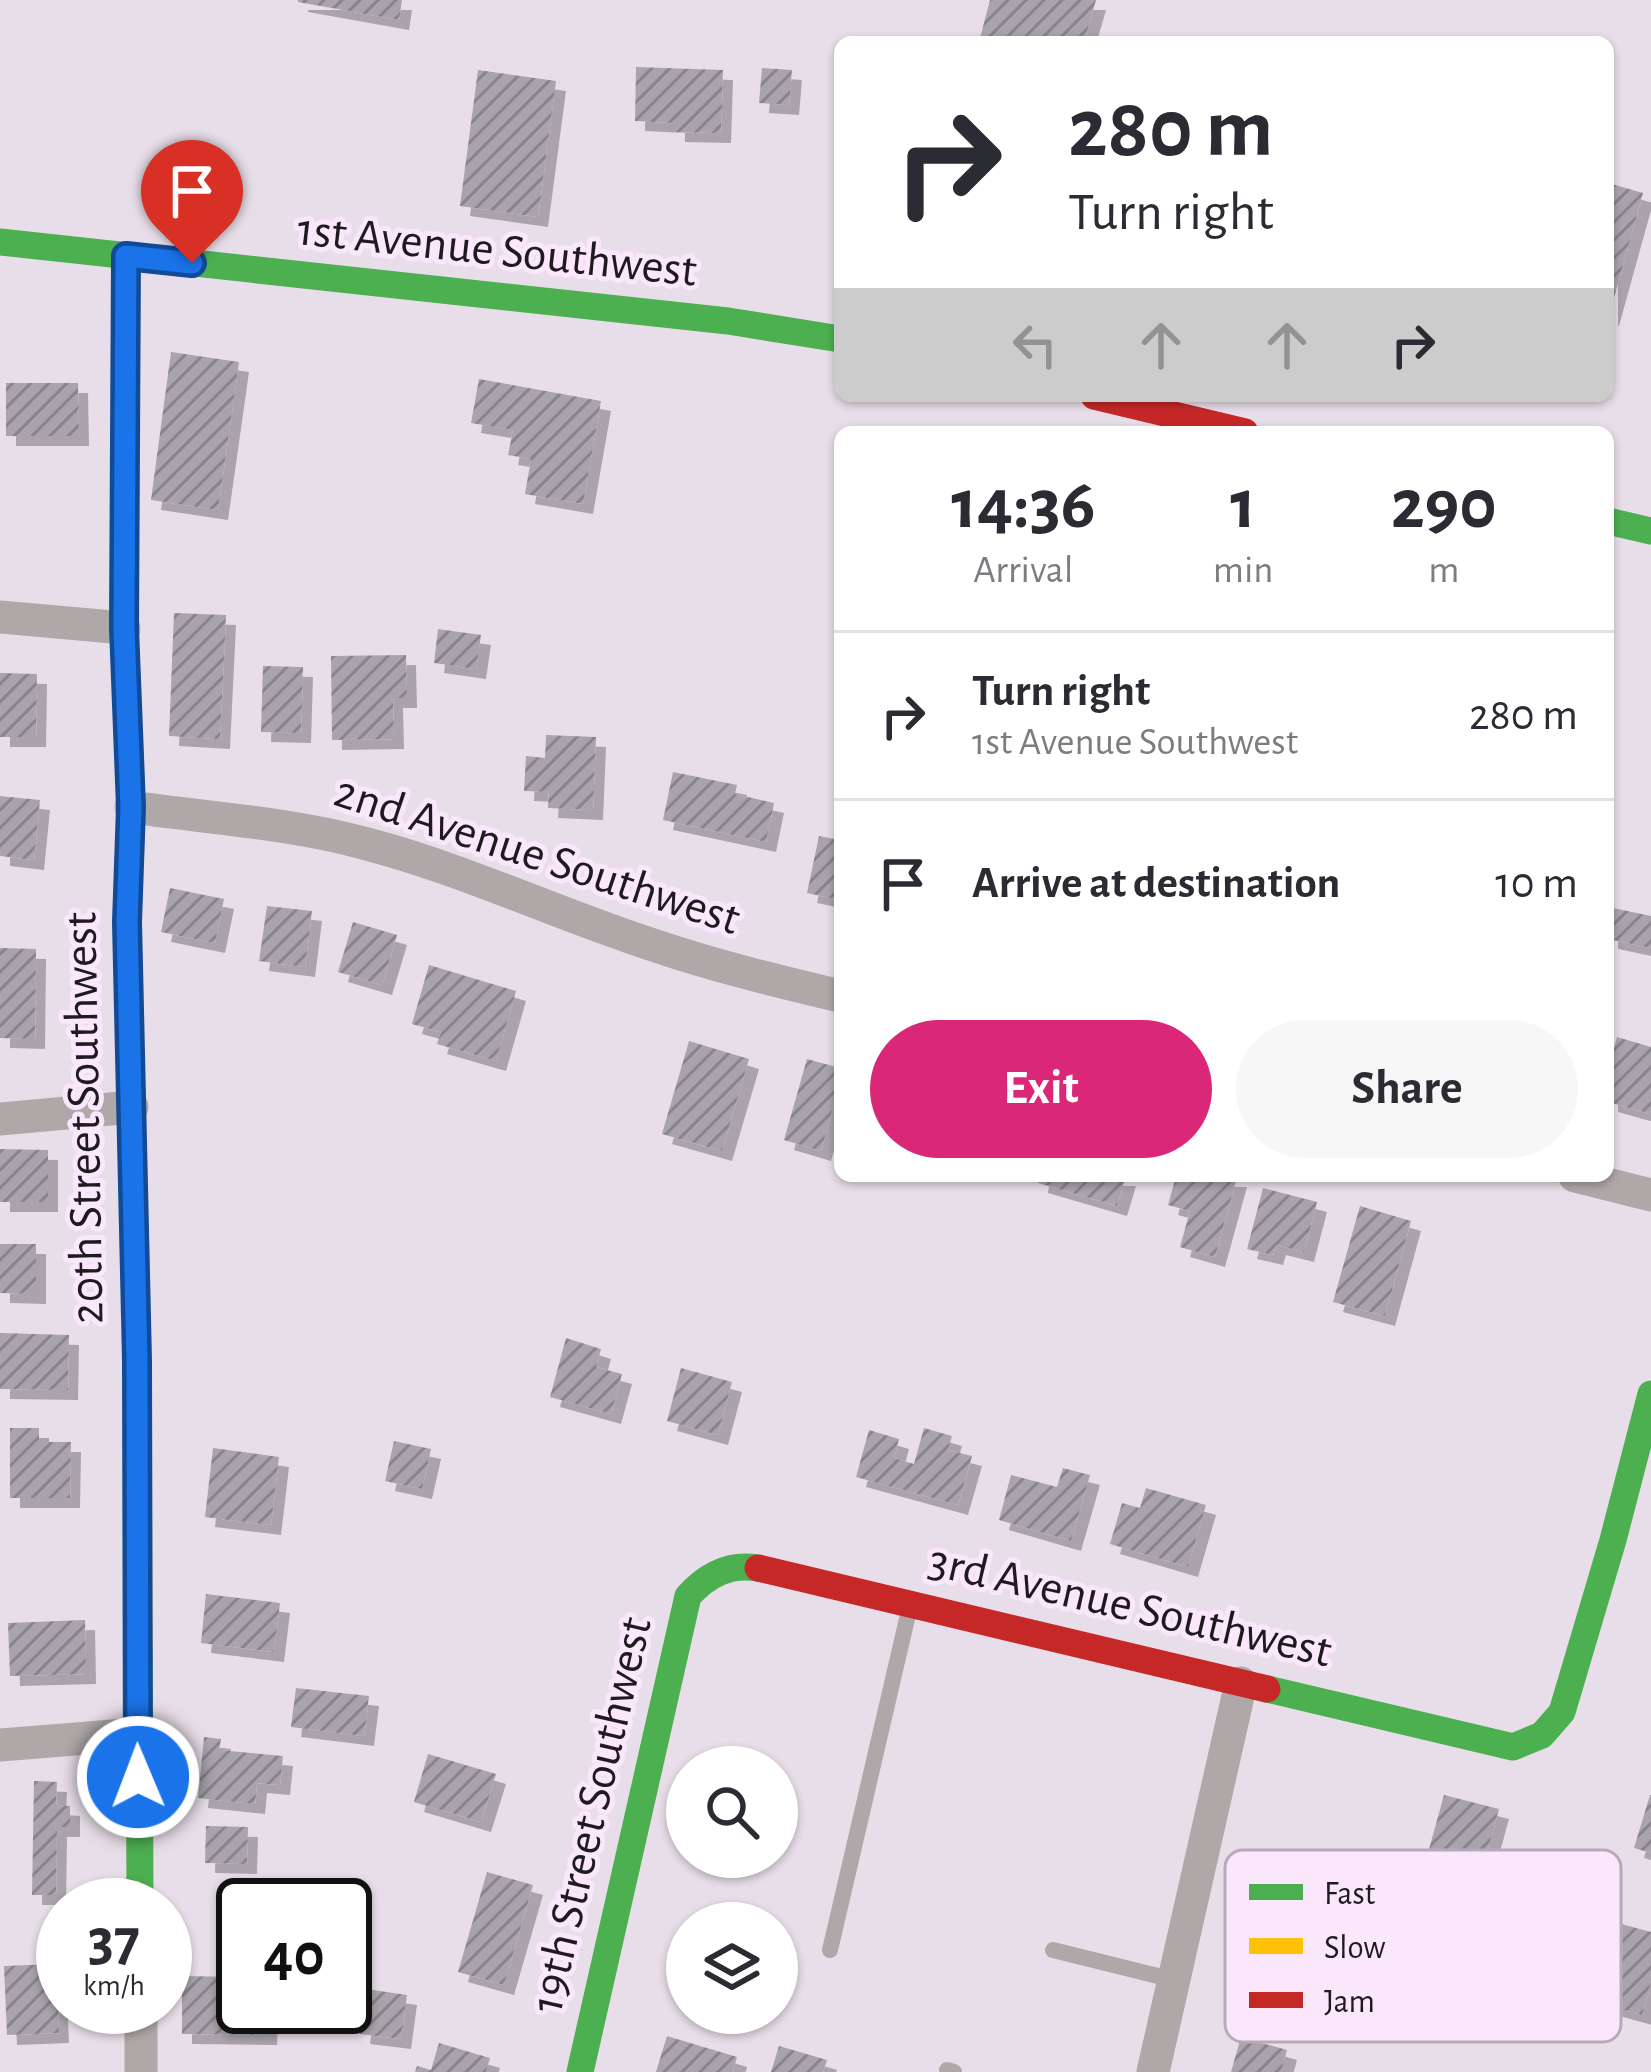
<!DOCTYPE html>
<html lang="en">
<head>
<meta charset="utf-8">
<style>
  :root { --surface:#fff; --page:#f7f7f7; --text:#2b2b33; --muted:#7c7c81; --line:#e1e1e2; --accent:#db2777 }
  body { margin:0; font-family:"Alegreya Sans",sans-serif; background:var(--page); color:var(--text); height:100vh; display:flex; flex-direction:column; font-size:45px; white-space:nowrap }
  * { box-sizing:border-box; margin:0 }
  p { font-size:39px; color:var(--muted) }
  .icon { flex:none; width:66px; height:66px; fill:none; stroke:currentColor; stroke-width:2; stroke-linecap:round; stroke-linejoin:round }
  .map { position:relative; flex:1; overflow:hidden }
  .side { position:absolute; left:834px; top:426px; width:780px; height:756px; display:flex; flex-direction:column; background:var(--surface); border-radius:18px; box-shadow:0 3px 9px #0004 }
  .side>* { flex:none }
  .guide { position:absolute; left:834px; top:36px; width:780px; height:366px; border-radius:18px; box-shadow:0 3px 9px #0004; background:#fff; color:var(--text); overflow:hidden }
  .tools { position:absolute; left:666px; top:1746px; display:grid; gap:24px }
  .tools a { display:grid; place-items:center; width:132px; height:132px; border-radius:50%; background:var(--surface); box-shadow:0 3px 9px #0004; font-size:60px }
  .speed { position:absolute; left:36px; top:1878px; display:flex; gap:24px; font-size:60px; font-weight:700; text-align:center }
  .speed>* { display:grid; place-content:center; width:156px; height:156px; border-radius:50%; background:var(--surface); box-shadow:0 3px 9px #0004; line-height:1 }
  .speed small { font-size:30px; font-weight:400 }
  .speed .limit { border:6px solid #111; border-radius:18px; background:#fff; color:#111 }
  .pin { position:absolute; display:grid; place-items:center; width:102px; height:102px; color:#fff; margin:-123px -51px; border-radius:50% 50% 50% 0; rotate:-45deg; box-shadow:0 0 12px #0007 }
  .pin .icon { rotate:45deg }
  .me { position:absolute; width:132px; margin:-66px; rotate:359deg; stroke-linejoin:round; filter:drop-shadow(0 0 9px #0008) }
  .turn { display:flex; align-items:center; gap:42px; height:252px; padding:0 36px; font-size:54px }
  .turn .icon { width:156px; height:156px; stroke-width:2.5 }
  .turn b { display:block; font-size:84px; line-height:102px }
  .lanes { display:flex; align-items:center; height:114px; padding:0 36px; background:#0003; justify-content:center; gap:60px; direction:ltr }
  .lanes .off { opacity:.35 }
  .eta { display:flex; justify-content:space-evenly; align-items:center; height:204px; text-align:center }
  .eta b { font-size:72px; font-weight:600; line-height:84px }
  .button { display:flex; gap:24px; margin-top:auto; padding:24px 36px }
  .button a { flex:1; height:138px; border-radius:72px; background:var(--accent); color:#fff; font-size:48px; font-weight:600; line-height:138px; text-align:center }
  .button a+a { background:var(--page); color:var(--text) }
  ul { padding:0; list-style:none }
  li { display:flex; align-items:center; gap:36px; height:168px; padding:0 36px; border-top:3px solid var(--line) }
  li div { flex:1 }
  li b { display:block; font-size:45px }
  li em { font-style:normal }
  .map>svg:first-child { display:block }
</style>
</head>
<body>
<div class="map">
<svg width="1651" height="2072" viewBox="0 0 1651 2072">
  <defs>
    <pattern id="building-hatch" width="6" height="6" patternUnits="userSpaceOnUse" patternTransform="scale(3)"><rect width="6" height="6" fill="#a9a3ac"/><path d="M-1 1l2-2M0 6l6-6M5 7l2-2" fill="none" stroke="#89848c"/></pattern>
    <filter id="shadow"><feDropShadow dx="10" dy="10" stdDeviation="0" flood-color="#0004"/></filter>
  </defs>
  <rect width="100%" height="100%" fill="#e8dee9"/>
  <path fill="url(#building-hatch)" filter="url(#shadow)" d="M298 0H402L399 20 298 2Z
    M990 0H1096L1084 42H979Z
    M636 67 723 70 721 133 675 132V123L635 121Z
    M762 68 792 70 789 105 759 103Z
    M478 70 556 81 538 217 460 206Z
    M1608 183 1643 193 1609 316H1608Z
    M171 352 239 362 218 510 151 500Z
    M479 379 601 401 583 504 525 494 531 459 508 455 513 430 471 423Z
    M6 383H78L79 436H6Z
    M174 613 226 615 220 739 169 736Z
    M438 629 481 635 476 669 434 663Z
    M406 655 407 698H393L394 739 332 740 331 656Z
    M263 666 303 667 301 733 261 732Z
    M0 673 37 674 36 737H0Z
    M546 735 596 737 593 810 548 808 549 792 524 791 526 756 545 758Z
    M673 772 737 785 735 794 774 803 766 842 663 820Z
    M0 796 40 800 34 860 0 856Z
    M819 836 840 840V900L807 893Z
    M170 888 224 899 215 943 161 932Z
    M267 906 312 911 305 967 259 961Z
    M1608 907 1651 916V948L1608 939Z
    M353 922 397 935 382 985 338 972Z
    M0 948 36 949 35 1039 0 1038Z
    M429 965 516 991 496 1061 437 1044 441 1032 412 1024Z
    M1617 1037 1651 1047V1114L1608 1102V1069Z
    M689 1041 749 1059 722 1151 662 1134Z
    M807 1059 840 1068V1082L821 1151 784 1140Z
    M0 1149 48 1150V1202H0Z
    M1039 1176H1126L1117 1206 1038 1183Z
    M1176 1176 1237 1177 1215 1257 1180 1247 1190 1211 1168 1205Z
    M1263 1188 1317 1202 1304 1252 1276 1245 1273 1255 1247 1249Z
    M1360 1206 1411 1221 1385 1316 1333 1302Z
    M0 1244H36V1294L0 1293Z
    M0 1333 69 1335 68 1390 0 1389Z
    M566 1338 601 1349 596 1367 622 1374 611 1414 550 1397Z
    M681 1368 732 1382 718 1435 667 1421Z
    M10 1428H39V1442H71L70 1498H10Z
    M924 1428 952 1436 948 1450 972 1456 958 1505 856 1477 869 1430 899 1439 894 1458 914 1464Z
    M394 1441 431 1449 422 1489 385 1481Z
    M213 1448 279 1457 271 1525 205 1517Z
    M1063 1468 1090 1475 1071 1541 999 1520 1011 1475 1057 1487Z
    M1146 1488 1206 1505 1188 1567 1110 1544 1122 1503 1140 1508Z
    M206 1594 280 1603 274 1652 201 1643Z
    M85 1620 86 1674 10 1676 8 1623Z
    M296 1688 369 1696 364 1736 291 1727Z
    M204 1737 221 1739 219 1750 283 1756 280 1785 257 1783 255 1804 198 1798Z
    M428 1754 496 1774 481 1822 414 1802Z
    M34 1781 57 1782 56 1805 70 1806V1827H57L56 1895H32Z
    M1444 1795 1499 1809 1485 1860 1470 1857 1458 1900 1418 1889Z
    M1650 1795H1651V1853L1634 1848Z
    M206 1826 248 1827 247 1864 205 1863Z
    M487 1872 533 1885 504 1985 458 1972Z
    M1610 1921 1651 1932V1983L1642 2015 1588 2000Z
    M56 1964 59 2033 7 2035 4 1966Z
    M182 1976 243 1977V2007H268L267 2035 182 2034Z
    M366 1989 407 1995 401 2039 360 2034Z
    M667 2036 737 2057 733 2072H656Z
    M1241 2037 1287 2050 1281 2072H1231Z
    M439 2043 490 2058 486 2072H415L417 2066 431 2070Z
    M779 2046 827 2060 823 2072H771Z"/>
  <g fill="none" stroke-linecap="round" stroke-linejoin="round">
    <path stroke="#afa7a8" stroke-width="16" d="M830 1950 910 1606
      M1053 1950 1174 1980
      M947 2070 954 2072"/>
    <path stroke="#afa7a8" stroke-width="33" d="M0 617 124 628
      M131 807C209 818 291 823 367 844 466 870 557 914 653 945 715 966 777 981 840 996
      M0 1119 132 1107
      M1575 1176 1651 1195
      M0 1745 138 1734
      M141 2007V2072
      M1153 2072 1241 1683"/>
    <path stroke="#4caf50" stroke-width="27" d="M0 242 728 321 840 339
      M1608 521 1651 531
      M139 1648 140 1905
      M1267 1689 1513 1747 1542 1735 1562 1712 1613 1540 1651 1394
      M580 2072 688 1596C707 1575 729 1563 758 1568"/>
    <path stroke="#ffc107" stroke-width="27" d="M129 865 127 922 138 1361 139 1648"/>
    <path stroke="#c62828" stroke-width="27" d="M126 256 124 628 131 807 129 865
      M1094 396 1245 432
      M758 1568 1267 1689"/>
  </g>
  <g fill="none" stroke-linecap="round" stroke-linejoin="round">
    <g stroke="#114b97" stroke-width="30">
      <path id="route" d="M138 1777 137 1361 127 922 131 807 124 628 126 256 192 263"/>
    </g>
    <use href="#route" stroke="#1a73e8" stroke-width="21"/>
  </g>
  <g text-anchor="middle" dominant-baseline="central" stroke-width="10" stroke-linejoin="round" paint-order="stroke">
    <g font-size="48" fill="#1f1920" stroke="#fae7fb">
      <text transform="translate(497 251) rotate(6)">1st Avenue Southwest</text>
      <text transform="translate(537 856) rotate(18)">2nd Avenue Southwest</text>
      <text transform="translate(85 1118) rotate(-91)">20th Street Southwest</text>
      <text transform="translate(1130 1607) rotate(13)">3rd Avenue Southwest</text>
      <text transform="translate(592 1815) rotate(-77)">19th Street Southwest</text>
    </g>
  </g>
  <rect x="1225" y="1850" width="396" height="192" rx="18" fill="#fae7fb" stroke="#b8a9b9" stroke-width="3"/>
  <rect x="1249" y="1884" width="54" height="16" fill="#4caf50"/>
  <rect x="1249" y="1938" width="54" height="16" fill="#ffc107"/>
  <rect x="1249" y="1992" width="54" height="16" fill="#c62828"/>
  <g font-size="33" fill="#1f1920">
    <text x="1324" y="1904">Fast</text>
    <text x="1324" y="1958">Slow</text>
    <text x="1324" y="2012">Jam</text>
  </g>
</svg>
<div class="tools">
<a><svg class="icon" aria-label="search" viewBox="0 0 24 24"><circle cx="10" cy="10" r="6"/><path d="M15 15l6 6"/></svg></a>
<a><svg class="icon" aria-label="layers" viewBox="0 0 24 24"><path d="M12 4l9 5-9 5-9-5zM3 14l9 5 9-5"/></svg></a>
</div>
<div class="speed"><div>37<small>km/h</small></div><div class="limit">40</div></div>
<div class="pin" style="left:192px;top:263px;background:#d93025"><svg class="icon" aria-label="arrive" viewBox="0 0 24 24"><path d="M6 21V4h12l-3 4 3 4H6"/></svg></div>
<svg class="me" style="left:138px;top:1777px" viewBox="-20 -20 40 40"><circle r="17" fill="#1a73e8" stroke="#fff" stroke-width="3"/><path d="M0-11L8 9 0 5-8 9z" fill="#fff"/></svg>
<div class="guide">
<div class="turn"><svg class="icon" aria-label="right" viewBox="0 0 24 24"><path d="M7 20v-9h11M14 6l5 5-5 5"/></svg><div><b>280 m</b>Turn right</div></div>
<div class="lanes"><svg class="icon off" aria-label="left" viewBox="0 0 24 24"><path d="M17 20v-9H6M10 6l-5 5 5 5"/></svg><svg class="icon off" aria-label="ahead" viewBox="0 0 24 24"><path d="M12 20V5M6 11l6-6 6 6"/></svg><svg class="icon off" aria-label="ahead" viewBox="0 0 24 24"><path d="M12 20V5M6 11l6-6 6 6"/></svg><svg class="icon" aria-label="right" viewBox="0 0 24 24"><path d="M7 20v-9h11M14 6l5 5-5 5"/></svg></div>
</div>
<section class="side">
<div class="eta">
<div><b>14:36</b><p>Arrival</p></div>
<div><b>1</b><p>min</p></div>
<div><b>290</b><p>m</p></div>
</div>
<ul>
<li><svg class="icon" aria-label="right" viewBox="0 0 24 24"><path d="M7 20v-9h11M14 6l5 5-5 5"/></svg><div><b>Turn right</b><p>1st Avenue Southwest</p></div><em>280 m</em></li>
<li><svg class="icon" aria-label="arrive" viewBox="0 0 24 24"><path d="M6 21V4h12l-3 4 3 4H6"/></svg><div><b>Arrive at destination</b></div><em>10 m</em></li>
</ul>
<div class="button"><a>Exit</a><a>Share</a></div>
</section>
</div>
</body>
</html>
